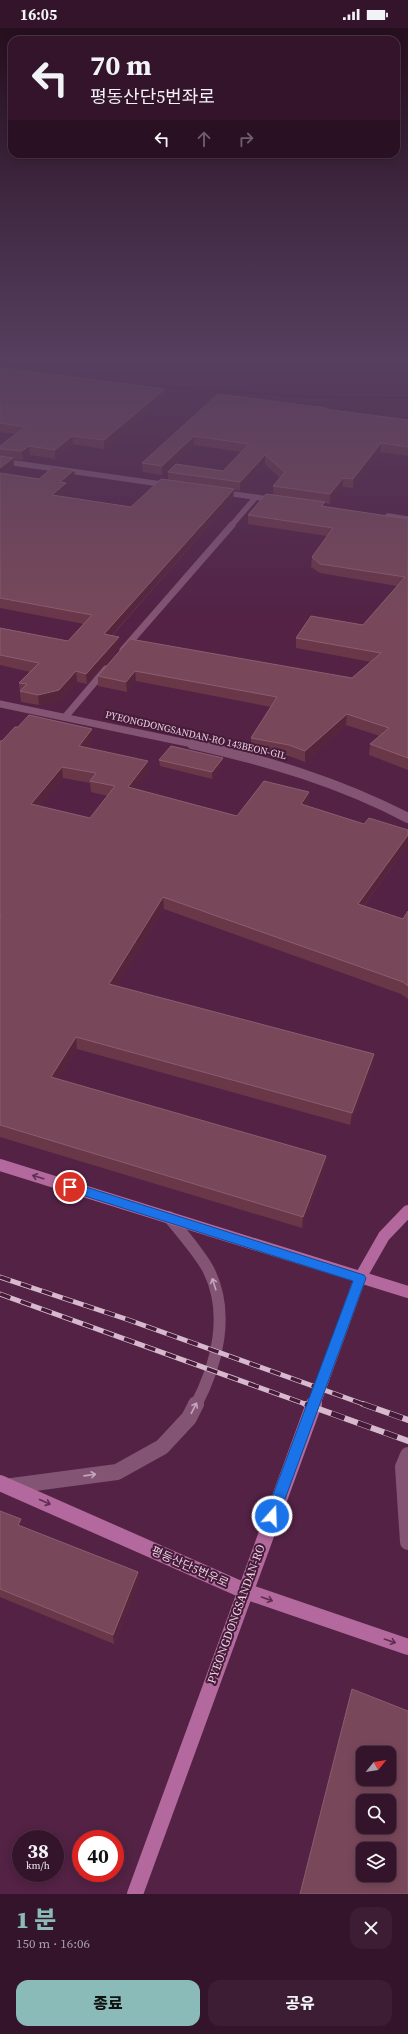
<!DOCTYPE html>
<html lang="ko">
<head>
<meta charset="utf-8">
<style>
  :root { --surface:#34142b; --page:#3c1d33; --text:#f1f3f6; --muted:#a99ea9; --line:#4e3347; --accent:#8bbbb9 }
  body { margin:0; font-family:"Source Serif 4","Noto Sans KR",serif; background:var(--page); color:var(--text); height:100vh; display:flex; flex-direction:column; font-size:15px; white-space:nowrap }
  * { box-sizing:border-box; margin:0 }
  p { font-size:13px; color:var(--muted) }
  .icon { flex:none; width:22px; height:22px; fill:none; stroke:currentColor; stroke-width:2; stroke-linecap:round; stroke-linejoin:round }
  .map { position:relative; height:1866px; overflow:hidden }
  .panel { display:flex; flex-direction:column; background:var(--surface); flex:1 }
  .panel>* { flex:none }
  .guide { position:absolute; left:8px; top:8px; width:392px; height:122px; border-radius:12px; box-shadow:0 2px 10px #0003,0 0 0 1px var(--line); background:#34142b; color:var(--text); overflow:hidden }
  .needle { width:26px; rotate:60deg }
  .fabs { position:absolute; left:356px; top:1718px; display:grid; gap:8px }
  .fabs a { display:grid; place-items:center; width:40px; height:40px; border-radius:8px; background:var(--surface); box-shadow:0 2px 10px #0003,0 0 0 1px var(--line); font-size:20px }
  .speed { position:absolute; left:12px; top:1802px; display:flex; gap:8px; font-size:20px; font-weight:700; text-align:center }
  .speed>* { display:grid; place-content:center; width:52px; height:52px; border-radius:50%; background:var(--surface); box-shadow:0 2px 10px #0003,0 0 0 1px var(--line); line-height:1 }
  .speed small { font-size:10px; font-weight:400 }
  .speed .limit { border:6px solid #d22; background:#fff; color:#111 }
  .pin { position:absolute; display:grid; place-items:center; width:34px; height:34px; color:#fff; margin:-17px; border:2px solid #fff; border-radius:50%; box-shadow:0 1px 4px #0007 }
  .me { position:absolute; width:44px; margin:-22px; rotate:20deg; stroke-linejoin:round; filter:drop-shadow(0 0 3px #0008) }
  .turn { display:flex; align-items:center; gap:14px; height:84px; padding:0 16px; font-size:18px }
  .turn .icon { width:52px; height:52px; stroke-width:2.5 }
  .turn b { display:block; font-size:28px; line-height:34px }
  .lanes { display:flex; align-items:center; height:38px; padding:0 16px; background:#0003; justify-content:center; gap:20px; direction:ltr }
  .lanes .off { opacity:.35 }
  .round { display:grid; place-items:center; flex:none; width:42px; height:42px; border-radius:12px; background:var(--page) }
  .overview { display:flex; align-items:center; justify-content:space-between; height:68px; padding:0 16px }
  h1 { font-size:24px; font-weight:800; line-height:30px; color:var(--accent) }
  .action { display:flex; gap:8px; margin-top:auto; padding:8px 16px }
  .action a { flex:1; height:46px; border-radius:12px; background:var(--accent); color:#111; font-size:16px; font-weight:800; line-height:46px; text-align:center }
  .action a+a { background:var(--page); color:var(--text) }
  .status { display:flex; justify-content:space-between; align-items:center; height:28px; padding:0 20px; background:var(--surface); direction:ltr }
  .status svg { height:11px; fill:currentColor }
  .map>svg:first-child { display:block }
</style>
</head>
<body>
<div class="status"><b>16:05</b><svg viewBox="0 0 49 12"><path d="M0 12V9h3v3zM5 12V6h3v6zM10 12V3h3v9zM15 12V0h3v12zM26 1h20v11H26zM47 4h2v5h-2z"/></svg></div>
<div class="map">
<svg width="408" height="1866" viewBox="0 0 408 1866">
  <rect width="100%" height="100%" fill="#451b39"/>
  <path fill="#532245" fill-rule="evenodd" d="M34 330H408V369L309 368 45 350 31 343 28 339Z
    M0 346 121 357 309 370 408 371V1866H0ZM363 1725H389V1751H363ZM363 1773H389V1799H363ZM21 1811H55V1845H21ZM81 1811H115V1845H81ZM363 1821H389V1847H363Z"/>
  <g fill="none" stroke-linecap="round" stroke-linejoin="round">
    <path stroke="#835474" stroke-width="5.5" d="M0 433 168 457
      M220 464 275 472
      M388 488 408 491
      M231 498 256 469"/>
    <path stroke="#835474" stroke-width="7" d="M123 622 232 497
      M0 676 197 717
      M66 688 106 641"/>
    <path stroke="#835474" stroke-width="10" d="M192 716C268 733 339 754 408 790"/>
    <path stroke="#835474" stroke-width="12" d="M169 1189C180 1203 202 1228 209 1243 230 1286 217 1337 196 1377"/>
    <path stroke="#835474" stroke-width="16" d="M408 1427 403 1439 408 1514
      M12 1458 117 1444 162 1419 189 1390 196 1376"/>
    <path stroke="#b3699d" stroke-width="12" d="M0 1137 408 1264
      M314 1377 360 1250 384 1208 408 1183"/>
    <path stroke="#b3699d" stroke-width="16" d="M0 1455 245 1563 408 1619
      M135 1866 314 1376"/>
    <g stroke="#d7b9cd" stroke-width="5">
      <path id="rail-far1" d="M0 1249 126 1291 366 1377
        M0 1266 308 1377"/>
    </g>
    <g stroke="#d7b9cd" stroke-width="6">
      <path id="rail" d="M305 1376 408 1413
        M363 1376 408 1392"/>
    </g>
    <use href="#rail-far1" stroke="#451b39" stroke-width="3.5" stroke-dasharray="11" stroke-linecap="butt"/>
    <use href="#rail" stroke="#451b39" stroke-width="5" stroke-dasharray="14" stroke-linecap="butt"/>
  </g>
  <path fill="#6a3749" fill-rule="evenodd" d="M384 330H408V335L384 334Z
    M0 339 11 340V341L165 369 104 421 73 416 55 431 30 427 23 432 13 431 14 439 5 446 39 451H75L66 459 67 464 62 468 131 479 168 452V444L223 443 242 424 194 417 162 447 143 444 142 435 218 366 326 380V382L408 392V428L380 424 353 460 343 459 330 476 324 475V479L408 491V742L369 727 370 716 380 708 346 697 305 734 289 728 251 720V710L271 679 136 653 127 664 98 658V648L130 611 352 650 371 634 296 620V610L363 597 397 558 320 545 311 539 312 529 327 508 248 496V487L273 467V458L280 450 265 436 240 463 234 462 233 470 112 608 119 609V619L87 656 77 654 60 673 39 677 21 674 19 655 30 644 0 637V600L68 613 84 596 0 580V418L16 406 0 404Z
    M93 712 87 720 148 744 135 761 237 788 309 764V775L307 778 364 796 408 802V816L364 878 403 891 408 883V971L401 966 164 881 116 958 373 1037 350 1097 77 1021 58 1051 326 1128 325 1140 302 1200 0 1109V713ZM63 750 90 755 91 764 108 768 90 790 40 778Z
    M159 732 222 736 212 751 160 738Z
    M0 1483 21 1491 22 1499 138 1544 139 1553 114 1616 0 1569Z"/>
  <path fill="#55253c" d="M165 361V369L104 421V412Z
    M72 408 73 416 55 431V422Z
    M194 408V417L162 447V438Z
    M381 415 380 424 353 460V451Z
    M29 418 30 427 23 432 22 423Z
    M265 427V436L240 463V454Z
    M13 430 14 439 0 450V440Z
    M74 442 75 451 66 459 67 464 53 476 52 467 60 454Z
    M343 450V459L330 476V466Z
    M234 461 233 470 104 616V606Z
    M119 609V619L87 656 86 646Z
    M76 643 77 654 60 673 39 677 38 667Z
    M135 643 136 653 127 664 126 654Z
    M347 686 346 697 305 734V723Z
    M92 701 93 712 80 729 79 718Z
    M223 730 222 736 212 751V744Z
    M148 733V744L129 770 128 759Z
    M62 739 63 750 33 787 31 776Z
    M309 764V775L300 787 301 776Z
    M408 807V816L357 887 358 876Z
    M163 869 164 881 110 968 109 956Z
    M76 1009 77 1021 52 1061 51 1049Z
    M374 1026 373 1037 350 1097 352 1085Z
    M326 1128 325 1140 302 1200 303 1189Z
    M21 1491 23 1501 18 1497Z
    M138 1544 139 1553 114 1616 113 1607Z"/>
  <path fill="#78485a" stroke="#8a5d6f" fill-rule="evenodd" d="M0 339 11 340 9 341 165 361 104 412 72 408 55 422 29 418 22 423 0 421V418L25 399 0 395Z
    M218 366 326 380 325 381 408 392V419L381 415 353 451 343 450 330 466 273 458 285 444 265 427 240 454 168 444 176 436 223 443 249 416 194 408 162 438 142 435Z
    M0 428 13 430 0 440Z
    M53 439 74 442 60 454 66 455 52 467 131 479 161 451 234 461 104 606 119 609 86 646 76 643 59 662 38 667 20 663 27 656 19 655 39 635 0 627V600L68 613 92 587 0 570V445L39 451Z
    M266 466 325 474 321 478 408 491V730L370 716 389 700 347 686 305 723 289 717 251 710 277 669 135 643 126 654 98 648 130 611 352 650 381 625 296 610 311 588 363 597 405 549 320 536 312 529 333 500 248 487Z
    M29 687 92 701 79 718 148 733 128 759 237 788 264 753 309 764 301 776 364 796 369 790 408 802V807L358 876 403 891 408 883V958L403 954 163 869 109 956 374 1026 352 1085 76 1009 51 1049 326 1128 303 1189 0 1097V888L1 887H0V713H2L15 699H18ZM62 739 96 745 90 753 115 758 90 790 31 776Z
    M171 718 223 730 212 744 159 732Z
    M0 1483 21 1491 18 1497 138 1544 113 1607 0 1561Z
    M352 1661 408 1683V1866H300ZM363 1725H389V1751H363ZM363 1773H389V1799H363ZM363 1821H389V1847H363Z"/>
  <defs><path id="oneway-shaft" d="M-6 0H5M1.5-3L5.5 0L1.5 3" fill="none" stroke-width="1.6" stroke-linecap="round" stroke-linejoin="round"/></defs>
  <g stroke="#602e52">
    <use href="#oneway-shaft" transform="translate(38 1149) rotate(-163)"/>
    <use href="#oneway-shaft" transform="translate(45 1474) rotate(24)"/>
    <use href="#oneway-shaft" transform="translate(267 1571) rotate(19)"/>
    <use href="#oneway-shaft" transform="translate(390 1613) rotate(19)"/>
  </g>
  <g stroke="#c7a5bc">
    <use href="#oneway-shaft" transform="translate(214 1256) rotate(-108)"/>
    <use href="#oneway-shaft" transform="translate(194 1380) rotate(-63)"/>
    <use href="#oneway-shaft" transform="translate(90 1447) rotate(-8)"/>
  </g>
  <linearGradient id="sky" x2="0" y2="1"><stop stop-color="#260f1f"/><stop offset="0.56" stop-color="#563f5f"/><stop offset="1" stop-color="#563f5f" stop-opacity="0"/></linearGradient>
  <rect width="408" height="592" fill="url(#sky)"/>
  <path fill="#1a73e8" stroke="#114b97" d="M70 1154 364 1247 366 1250 277 1493 272 1495 267 1493 265 1488 353 1253 66 1162 65 1159Z"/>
  <g text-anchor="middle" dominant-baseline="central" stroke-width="4" stroke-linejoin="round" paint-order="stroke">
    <g font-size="10" fill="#ecd0e2" stroke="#451b39">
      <text transform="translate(196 707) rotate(13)">PYEONGDONGSANDAN-RO 143BEON-GIL</text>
    </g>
    <g font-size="12" fill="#ecd0e2" stroke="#451b39">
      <text transform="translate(190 1539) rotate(24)">평동산단5번우로</text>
      <text transform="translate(236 1586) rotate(-70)">PYEONGDONGSANDAN-RO</text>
    </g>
  </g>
</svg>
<div class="fabs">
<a><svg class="needle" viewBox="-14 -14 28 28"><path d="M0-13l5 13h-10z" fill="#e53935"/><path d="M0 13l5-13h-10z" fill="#a99ea9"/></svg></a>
<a><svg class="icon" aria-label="search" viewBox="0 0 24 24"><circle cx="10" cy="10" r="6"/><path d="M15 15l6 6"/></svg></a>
<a><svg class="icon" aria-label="layers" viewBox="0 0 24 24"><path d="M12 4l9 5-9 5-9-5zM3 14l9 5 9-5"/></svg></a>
</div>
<div class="speed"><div>38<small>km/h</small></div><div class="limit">40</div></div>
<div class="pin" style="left:70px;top:1159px;background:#d93025"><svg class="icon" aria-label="arrive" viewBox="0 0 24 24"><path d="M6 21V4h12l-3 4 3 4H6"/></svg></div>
<svg class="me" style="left:272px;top:1488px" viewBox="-20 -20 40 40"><circle r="17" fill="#1a73e8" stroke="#fff" stroke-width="3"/><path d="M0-11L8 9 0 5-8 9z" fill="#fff"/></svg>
<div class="guide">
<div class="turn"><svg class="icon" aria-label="left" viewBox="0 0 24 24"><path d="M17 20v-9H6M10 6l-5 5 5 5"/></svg><div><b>70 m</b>평동산단5번좌로</div></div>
<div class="lanes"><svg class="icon" aria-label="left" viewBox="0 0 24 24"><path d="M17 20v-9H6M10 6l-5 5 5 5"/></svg><svg class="icon off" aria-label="ahead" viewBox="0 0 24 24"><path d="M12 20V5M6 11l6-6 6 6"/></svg><svg class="icon off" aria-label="right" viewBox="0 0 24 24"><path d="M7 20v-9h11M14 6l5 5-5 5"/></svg></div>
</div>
</div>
<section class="panel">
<div class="overview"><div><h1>1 분</h1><p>150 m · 16:06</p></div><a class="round"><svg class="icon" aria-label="close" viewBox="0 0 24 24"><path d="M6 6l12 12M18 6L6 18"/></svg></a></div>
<div class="action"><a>종료</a><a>공유</a></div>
</section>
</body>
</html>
